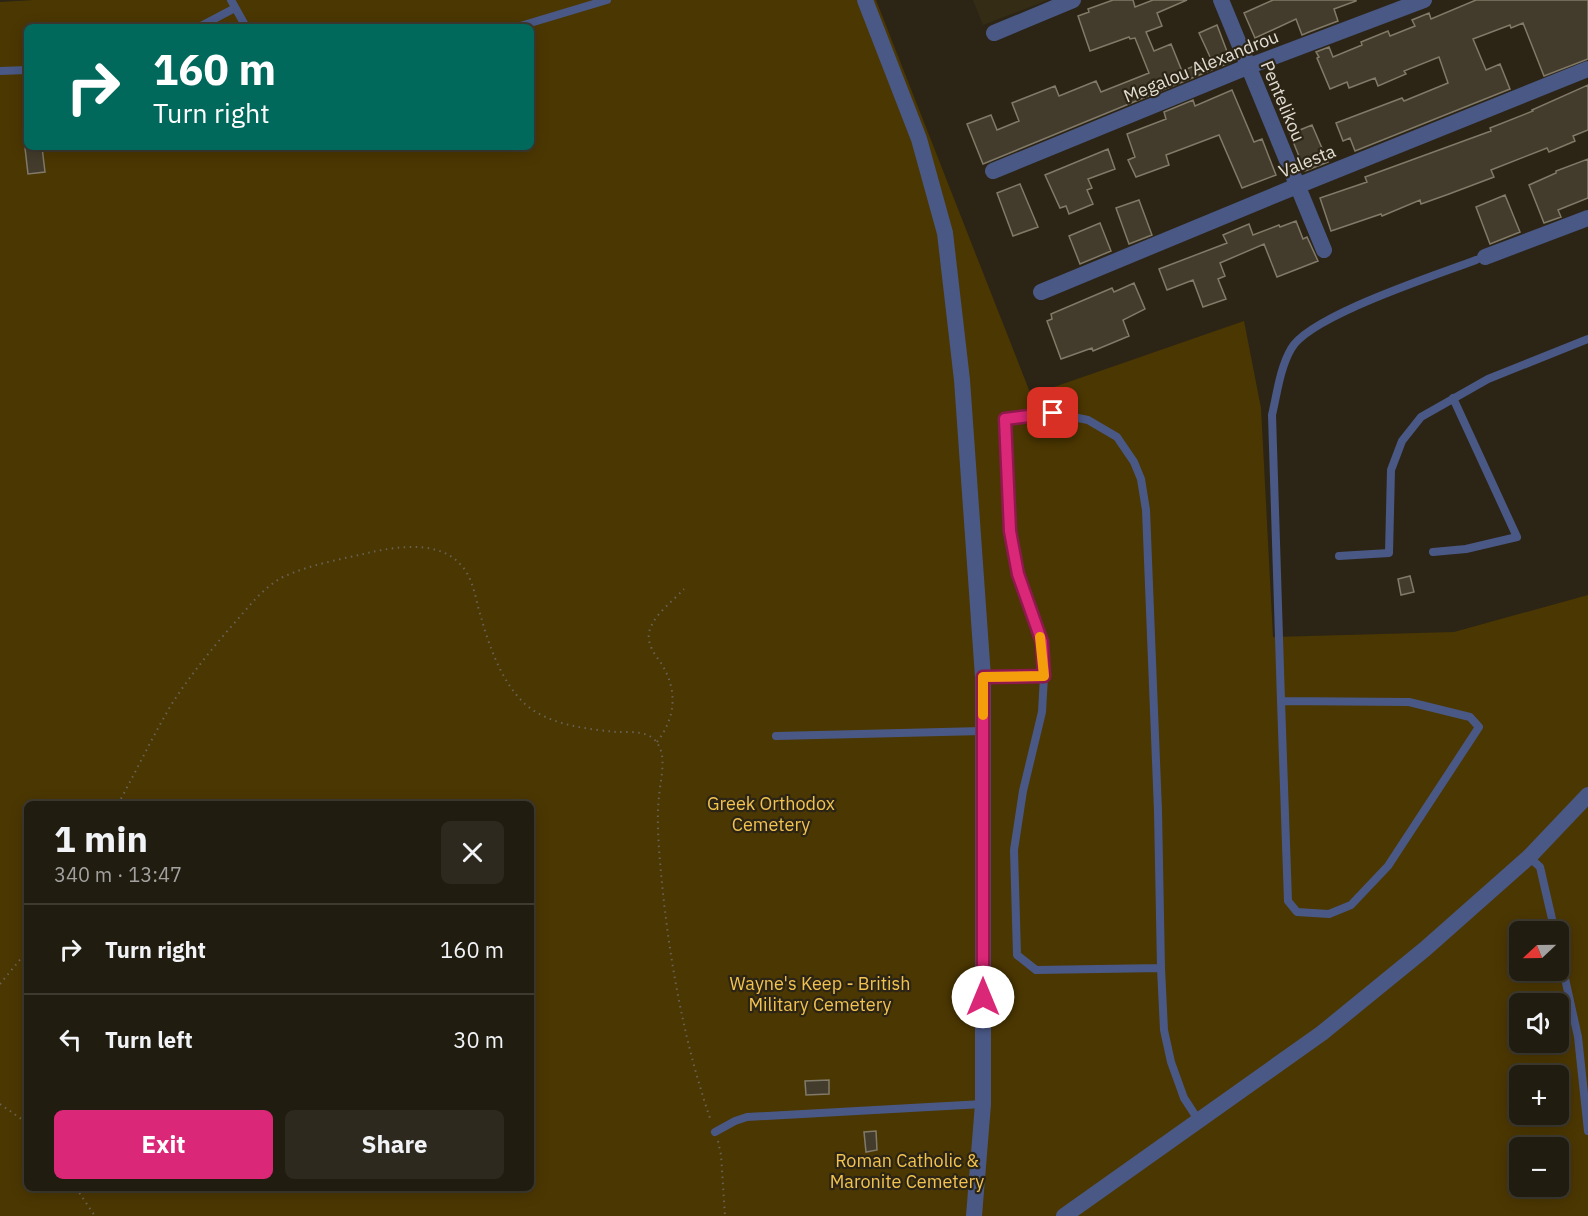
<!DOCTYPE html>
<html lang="en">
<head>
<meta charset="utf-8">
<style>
  :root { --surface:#211c10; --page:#2d291e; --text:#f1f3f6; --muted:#a2a19f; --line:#3e3a30; --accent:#db2777 }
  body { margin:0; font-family:"IBM Plex Sans",sans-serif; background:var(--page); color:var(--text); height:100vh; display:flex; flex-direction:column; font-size:22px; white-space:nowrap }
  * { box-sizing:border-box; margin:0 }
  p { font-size:20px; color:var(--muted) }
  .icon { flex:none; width:33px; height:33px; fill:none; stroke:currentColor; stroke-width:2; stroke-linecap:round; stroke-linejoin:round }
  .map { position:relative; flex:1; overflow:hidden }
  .panel { position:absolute; left:24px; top:801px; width:510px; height:390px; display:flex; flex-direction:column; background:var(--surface); border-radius:9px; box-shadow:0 3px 15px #0003,0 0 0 2px var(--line) }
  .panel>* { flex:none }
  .top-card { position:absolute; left:24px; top:24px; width:510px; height:126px; border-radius:9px; box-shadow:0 3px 15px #0003,0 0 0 2px var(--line); background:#00695c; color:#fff; overflow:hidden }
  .needle { width:39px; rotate:248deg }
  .buttons { position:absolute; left:1509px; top:921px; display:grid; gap:12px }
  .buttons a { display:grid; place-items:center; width:60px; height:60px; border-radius:9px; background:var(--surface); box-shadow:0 3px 15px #0003,0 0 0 2px var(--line); font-size:30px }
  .pin { position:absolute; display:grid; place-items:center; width:51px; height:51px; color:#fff; margin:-26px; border-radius:12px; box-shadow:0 3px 9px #0006 }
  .me { position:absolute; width:66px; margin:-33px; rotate:0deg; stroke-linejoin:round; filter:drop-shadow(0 0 4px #0008) }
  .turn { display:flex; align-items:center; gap:21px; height:126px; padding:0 30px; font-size:27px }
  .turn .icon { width:78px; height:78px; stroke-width:2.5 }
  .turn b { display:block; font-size:42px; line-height:51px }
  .round { display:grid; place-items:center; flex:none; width:63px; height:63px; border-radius:9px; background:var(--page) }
  .head { display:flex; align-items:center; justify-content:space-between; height:102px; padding:0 30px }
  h1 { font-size:36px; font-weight:700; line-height:45px }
  .primary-button { display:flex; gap:12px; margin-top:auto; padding:12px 30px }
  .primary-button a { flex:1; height:69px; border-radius:9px; background:var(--accent); color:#fff; font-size:24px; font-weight:700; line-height:69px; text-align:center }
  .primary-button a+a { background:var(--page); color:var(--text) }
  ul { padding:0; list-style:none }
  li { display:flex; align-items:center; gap:18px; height:90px; padding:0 30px; border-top:2px solid var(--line) }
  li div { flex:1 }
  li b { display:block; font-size:22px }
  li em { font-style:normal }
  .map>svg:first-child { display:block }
</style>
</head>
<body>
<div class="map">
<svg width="1588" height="1216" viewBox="0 0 1588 1216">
  <rect width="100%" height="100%" fill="#2c2516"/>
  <path fill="#352c15" d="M973 0H1048L983 25Z"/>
  <path fill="#4b3702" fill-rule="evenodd" d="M34 0H876L1031 395 1244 321 1261 408 1273 637 1454 632 1588 595V1216H0V2ZM27 27H531V147H27ZM27 804H531V1188H27ZM1520 932H1558V970H1520ZM1520 1004H1558V1042H1520ZM1520 1076H1558V1114H1520ZM1520 1148H1558V1186H1520Z"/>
  <path fill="#433c2c" stroke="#827a68" stroke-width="1.5" d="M1113 0H1133L1135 7 1153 0H1187L1157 13 1162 26 1146 32 1154 51 1171 44 1182 71 1211 59 1199 33 1217 25 1231 62 983 164 967 124 991 115 997 130 1019 121 1012 103 1055 86 1059 96 1096 81 1101 92 1149 73 1135 38 1130 39 1129 37 1090 51 1078 16 1089 12 1088 9Z
    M1273 0H1356V1L1334 9 1338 21 1309 32 1302 35 1296 19 1255 38 1244 13Z
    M1476 0H1588V59L1544 76 1523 23 1511 28 1510 25 1473 39 1486 70 1500 64 1510 89 1355 151 1350 138 1343 141 1336 123 1402 98 1404 101 1448 83 1439 57 1404 71 1406 74 1378 86 1375 78 1349 88 1347 82 1330 89 1317 58 1319 57 1316 52 1329 47 1333 57 1362 45 1361 42 1388 31 1390 36 1415 26 1412 20 1429 13 1431 19Z
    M1588 85V130L1573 136 1575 141 1549 152 1547 148 1491 170 1494 177 1449 194 1421 204 1420 200 1382 216 1381 214 1331 231 1320 198 1367 182 1365 177 1491 131 1490 128 1533 111 1532 110Z
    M1232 90 1254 142 1262 139 1276 175 1242 188 1219 135 1166 155 1169 165 1136 177 1128 160 1135 157 1127 134 1166 119 1164 112 1193 100 1195 106Z
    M1312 125 1328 162 1305 171 1290 134Z
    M42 147 45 172 28 174 25 148Z
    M1108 149 1115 169 1088 179 1092 188 1087 190 1093 204 1069 214 1066 206 1060 208 1045 175Z
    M1588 159V198L1558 210 1561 217 1544 223 1529 185 1556 173V171Z
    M1020 184 1038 227 1013 236 997 193Z
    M1505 195 1520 232 1490 244 1476 207Z
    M1139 200 1152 235 1129 244 1116 208Z
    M1296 221 1303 239 1307 237 1318 261 1277 277 1264 244 1220 263 1225 276 1218 279 1226 299 1203 307 1193 280 1167 290 1159 269 1227 243 1223 235 1249 224 1253 235 1279 225 1280 227Z
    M1100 223 1111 251 1080 264 1069 236Z
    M1134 283 1145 309 1123 320 1129 336 1093 351 1092 348 1061 359 1047 321 1052 319 1051 314 1112 288 1114 292Z
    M1410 576 1414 592 1401 595 1398 579Z
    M829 1080V1094L806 1095 805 1081Z
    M876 1131 877 1150 866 1152 864 1132Z"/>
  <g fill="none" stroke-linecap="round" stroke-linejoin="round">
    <path stroke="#686254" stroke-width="2" stroke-dasharray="1.5 4.5" stroke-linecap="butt" d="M657 742C676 717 678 690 661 663 655 655 647 644 649 633 652 616 673 601 684 589
      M118 804C137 770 153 735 173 702 192 673 214 646 237 620 251 604 264 587 283 577 311 564 343 559 372 552 400 546 439 541 460 564 474 578 475 599 481 617 489 646 502 683 525 704 549 725 586 729 617 732 628 732 642 731 651 737 656 740 659 745 661 751 665 764 660 783 659 797 657 814 658 832 659 849 666 941 681 1034 711 1121
      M0 984 27 951
      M0 1104 27 1123
      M718 1141 721 1155 725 1216
      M76 1188 95 1216"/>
    <path stroke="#4a5886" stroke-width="8" d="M231 0 246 27
      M199 27 235 8
      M517 27 607 0
      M0 71 27 70
      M1433 552 1466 549 1517 537 1453 398
      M1339 556 1389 553 1391 470 1402 441 1421 417 1488 379 1588 339
      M983 677 1044 676
      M1281 701 1288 901 1297 912 1329 914 1351 905 1388 866 1479 727 1470 717 1409 702 1281 701 1272 415C1277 394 1280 368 1291 349 1309 316 1437 275 1476 260
      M776 736 983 731
      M1529 857 1540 867 1555 932
      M1558 947 1578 1037 1588 1131
      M1161 968 1036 970 1017 955 1014 850 1023 791 1042 712 1044 676 1042 642 1018 574 1010 531 1005 419 1053 413 1088 420 1117 437 1134 462 1141 479 1146 510 1158 811 1161 968 1164 1030 1171 1062 1184 1098 1199 1121
      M715 1132 735 1121 747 1117 983 1104"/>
    <path stroke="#4a5886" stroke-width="16" d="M865 0 919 139 945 233 962 380 983 677V1104L974 1216
      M1221 0 1324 250
      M994 33 1073 0
      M993 171 1247 67 1424 0
      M1485 257 1588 218
      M1041 292 1297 186 1588 69
      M1064 1216 1322 1033 1425 949 1529 857 1588 795"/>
  </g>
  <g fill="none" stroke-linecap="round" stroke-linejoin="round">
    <g stroke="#8e194d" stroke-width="15">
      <path id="route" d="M983 997V677L1044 676 1042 642 1018 574 1010 531 1005 419 1053 413"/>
    </g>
    <use href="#route" stroke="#db2777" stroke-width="10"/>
    <path stroke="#f59e0b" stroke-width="10" d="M983 715V677L1044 676 1040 637"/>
  </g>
  <g text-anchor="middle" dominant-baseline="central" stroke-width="4.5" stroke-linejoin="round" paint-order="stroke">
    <g font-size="18" fill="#e2ddd3" stroke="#2c2516">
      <text transform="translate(1201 66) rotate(-22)">Megalou Alexandrou</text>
      <text transform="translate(1283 101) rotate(67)">Pentelikou</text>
      <text transform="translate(1307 161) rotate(-22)">Valesta</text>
    </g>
    <g font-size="18" fill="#f3c34f" stroke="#2c2516">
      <text x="771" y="803">Greek Orthodox<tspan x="771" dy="21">Cemetery</tspan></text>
      <text x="820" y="983">Wayne's Keep - British<tspan x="820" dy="21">Military Cemetery</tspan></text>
      <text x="907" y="1160">Roman Catholic &amp;<tspan x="907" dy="21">Maronite Cemetery</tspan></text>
    </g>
  </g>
</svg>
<div class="buttons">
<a><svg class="needle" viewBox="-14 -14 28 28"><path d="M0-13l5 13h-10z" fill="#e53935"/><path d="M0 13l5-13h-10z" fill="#a2a19f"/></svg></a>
<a><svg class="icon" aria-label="sound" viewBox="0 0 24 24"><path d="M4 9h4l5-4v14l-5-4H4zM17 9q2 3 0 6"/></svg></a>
<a>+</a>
<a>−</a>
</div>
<div class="pin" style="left:1053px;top:413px;background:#d93025"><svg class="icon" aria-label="arrive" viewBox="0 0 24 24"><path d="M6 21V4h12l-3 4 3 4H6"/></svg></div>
<svg class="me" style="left:983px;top:997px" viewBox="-20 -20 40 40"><circle r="19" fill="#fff"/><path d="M0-13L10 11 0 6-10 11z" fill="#db2777"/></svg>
<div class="top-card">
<div class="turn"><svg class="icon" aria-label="right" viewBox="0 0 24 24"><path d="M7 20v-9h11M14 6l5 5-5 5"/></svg><div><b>160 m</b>Turn right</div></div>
</div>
<section class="panel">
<div class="head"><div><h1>1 min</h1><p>340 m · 13:47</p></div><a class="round"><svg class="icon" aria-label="close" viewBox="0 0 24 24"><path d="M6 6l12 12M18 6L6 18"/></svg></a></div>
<ul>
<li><svg class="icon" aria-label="right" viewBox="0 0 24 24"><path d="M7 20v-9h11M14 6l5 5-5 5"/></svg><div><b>Turn right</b></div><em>160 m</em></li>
<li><svg class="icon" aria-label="left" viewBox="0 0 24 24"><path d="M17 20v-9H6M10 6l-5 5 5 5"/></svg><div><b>Turn left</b></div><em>30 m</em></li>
</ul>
<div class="primary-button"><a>Exit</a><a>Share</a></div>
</section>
</div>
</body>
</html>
